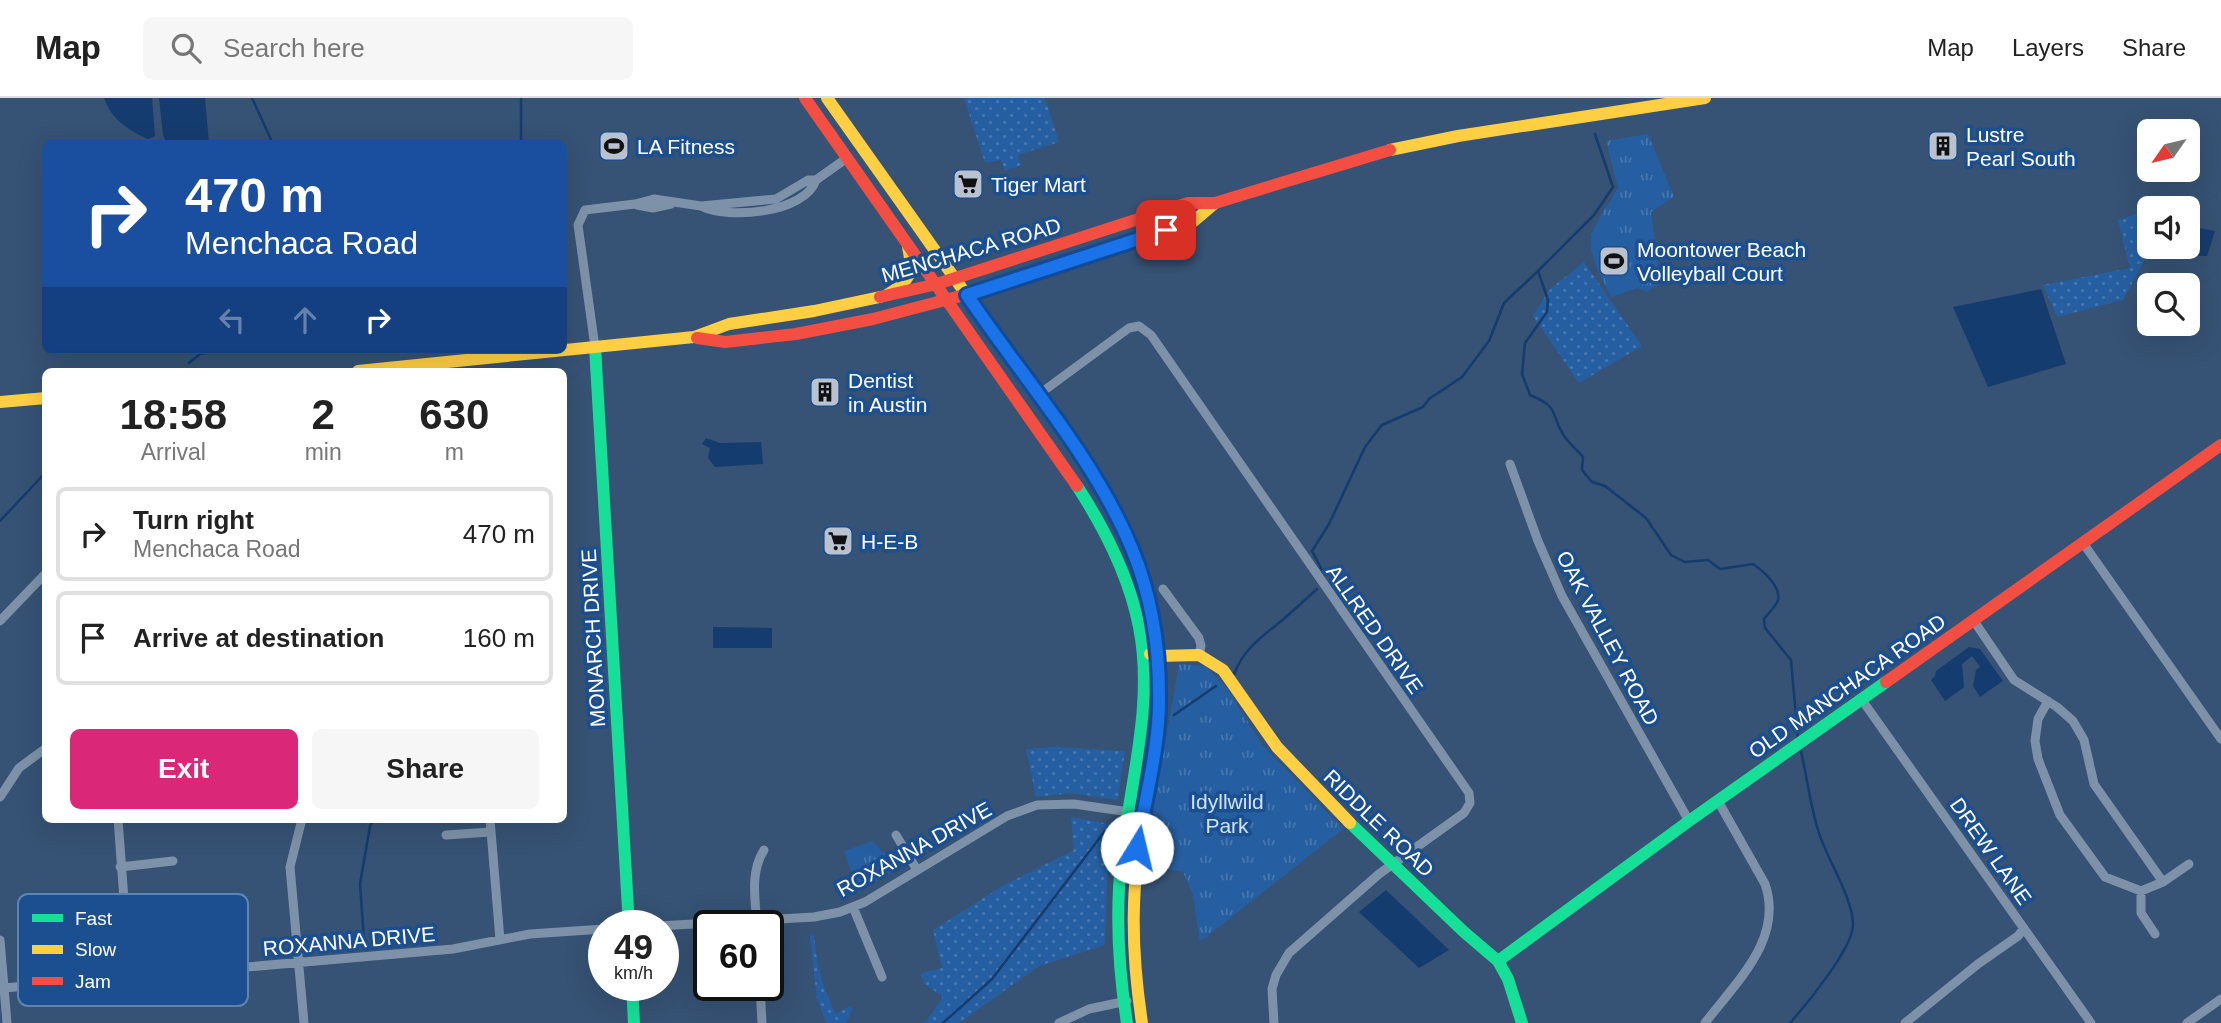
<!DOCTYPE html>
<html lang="en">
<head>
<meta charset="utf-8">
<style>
  :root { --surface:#fff; --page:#f6f6f6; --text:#222; --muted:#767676; --line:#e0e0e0; --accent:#db2777 }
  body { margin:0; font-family:Helvetica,sans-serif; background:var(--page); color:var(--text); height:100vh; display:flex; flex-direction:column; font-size:26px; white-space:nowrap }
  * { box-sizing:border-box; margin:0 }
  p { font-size:23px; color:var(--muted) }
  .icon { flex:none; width:38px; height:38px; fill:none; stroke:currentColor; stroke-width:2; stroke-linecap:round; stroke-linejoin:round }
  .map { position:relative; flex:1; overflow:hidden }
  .sheet { position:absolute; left:42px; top:270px; width:525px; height:455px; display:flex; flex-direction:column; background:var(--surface); border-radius:10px; box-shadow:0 7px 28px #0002 }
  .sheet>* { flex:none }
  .top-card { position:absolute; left:42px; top:42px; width:525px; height:214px; border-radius:10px; box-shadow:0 7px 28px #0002; background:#1a4fa0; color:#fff; overflow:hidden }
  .needle { width:46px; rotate:236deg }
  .controls { position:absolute; left:2137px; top:21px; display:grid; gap:14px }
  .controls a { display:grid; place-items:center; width:63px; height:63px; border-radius:10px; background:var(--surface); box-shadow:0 7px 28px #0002; font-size:35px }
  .speed { position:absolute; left:588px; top:812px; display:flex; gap:14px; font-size:35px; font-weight:700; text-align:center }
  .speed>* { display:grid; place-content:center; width:91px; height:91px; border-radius:50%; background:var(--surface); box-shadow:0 7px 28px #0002; line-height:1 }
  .speed small { font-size:18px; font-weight:400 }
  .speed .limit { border:4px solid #111; border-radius:10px; background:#fff; color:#111 }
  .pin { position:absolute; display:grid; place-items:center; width:60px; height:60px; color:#fff; margin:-30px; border-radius:14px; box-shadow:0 4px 10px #0006 }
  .me { position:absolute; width:77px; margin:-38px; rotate:9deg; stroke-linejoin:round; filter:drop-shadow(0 0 5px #0008) }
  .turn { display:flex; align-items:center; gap:24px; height:147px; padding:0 28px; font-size:32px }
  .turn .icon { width:91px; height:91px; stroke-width:2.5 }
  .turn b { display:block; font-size:49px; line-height:60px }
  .lanes { display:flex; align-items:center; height:66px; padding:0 28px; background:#0003; justify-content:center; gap:35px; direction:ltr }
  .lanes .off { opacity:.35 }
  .eta { display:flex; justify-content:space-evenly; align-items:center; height:119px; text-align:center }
  .eta b { font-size:42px; font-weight:600; line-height:49px }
  .cta { display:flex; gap:14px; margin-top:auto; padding:14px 28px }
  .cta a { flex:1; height:80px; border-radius:10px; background:var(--accent); color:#fff; font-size:28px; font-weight:600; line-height:80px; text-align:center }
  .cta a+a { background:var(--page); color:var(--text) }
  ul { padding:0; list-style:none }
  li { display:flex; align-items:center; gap:21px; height:94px; margin:0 14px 10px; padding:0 14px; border:4px solid var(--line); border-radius:10px }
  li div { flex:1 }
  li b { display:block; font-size:26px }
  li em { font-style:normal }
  header { display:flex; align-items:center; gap:42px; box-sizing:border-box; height:98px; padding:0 35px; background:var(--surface); border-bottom:2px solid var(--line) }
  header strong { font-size:33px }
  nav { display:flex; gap:38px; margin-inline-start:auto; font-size:24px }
  .search { width:490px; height:63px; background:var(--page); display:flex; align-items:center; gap:18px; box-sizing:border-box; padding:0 24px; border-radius:10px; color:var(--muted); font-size:26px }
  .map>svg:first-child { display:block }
</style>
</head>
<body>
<header>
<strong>Map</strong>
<div class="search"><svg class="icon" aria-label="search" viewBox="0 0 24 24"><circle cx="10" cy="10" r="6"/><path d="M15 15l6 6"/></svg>Search here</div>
<nav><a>Map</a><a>Layers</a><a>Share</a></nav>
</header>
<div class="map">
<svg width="2221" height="925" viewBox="0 0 2221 925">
  <defs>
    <pattern id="grass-dots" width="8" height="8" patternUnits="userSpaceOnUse" patternTransform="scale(1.75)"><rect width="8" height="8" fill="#265fa1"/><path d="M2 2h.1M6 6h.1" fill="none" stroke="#4777af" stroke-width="1.8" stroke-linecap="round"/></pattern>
    <pattern id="park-tufts" width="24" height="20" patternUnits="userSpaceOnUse" patternTransform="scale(1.75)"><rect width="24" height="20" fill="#265fa1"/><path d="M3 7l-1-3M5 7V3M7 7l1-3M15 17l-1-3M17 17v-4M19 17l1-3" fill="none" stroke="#4777af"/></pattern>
  </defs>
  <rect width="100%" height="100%" fill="#365274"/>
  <path fill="url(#grass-dots)" d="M964 0H1045L1059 44 1018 57 1021 67 1005 73 1001 62 985 65Z
    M2139 115 2144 163 2123 202 2057 219 2043 187 2130 170 2118 122Z
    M1584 164 1642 248 1579 285 1533 218 1549 192Z
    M1056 649 1125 653 1118 702 1072 695 1036 699 1026 651Z
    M1071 719 1109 726 1105 847 1039 868 959 925H922L927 922 943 899 923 885 921 875 942 870 933 832 1004 787 1074 752Z
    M814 837C817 869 822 888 836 916L850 908 853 910 846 925H827L817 902 810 838Z"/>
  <path fill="url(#park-tufts)" d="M1648 36 1674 99 1651 114 1660 185 1647 194 1637 190 1611 199C1582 140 1584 145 1618 90L1606 43Z
    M1179 566 1205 568 1226 589 1261 645 1343 731 1200 844 1193 797 1183 774 1144 767Z
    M873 743 881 753 893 759 895 772 858 794 844 753Z"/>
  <path fill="#265fa1" d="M1617 131 1637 190 1611 199 1590 135Z"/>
  <path fill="#153c6e" d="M104 0H152L155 38 148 41C128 32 111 21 104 0Z
    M159 0H205L209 45H167L163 37Z
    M2188 128 2215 133 2207 158 2172 157 2155 161V149H2188Z
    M2041 191 2066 266 1988 289 1953 209Z
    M706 340 720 345 761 344 763 366 715 369 708 360 710 350 702 346Z
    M713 529 772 530V550H713Z
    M1969 549 1980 551 2003 583 1980 599 1973 588 1976 572 1980 569 1972 558 1962 566 1964 589 1945 603 1931 582 1935 578 1936 573Z
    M1386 792 1449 852 1419 870 1359 814Z"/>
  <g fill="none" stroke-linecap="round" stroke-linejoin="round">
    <path stroke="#153c6e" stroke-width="2.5" d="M252 0 273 46
      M521 0V46
      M1595 36 1613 89 1594 117 1538 173 1548 202 1547 214 1525 245 1522 276 1530 297C1561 310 1549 314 1564 338 1569 345 1577 352 1583 359L1582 372 1592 384 1605 388 1646 420 1671 457 1685 464 1708 462 1720 471 1753 466C1763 473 1781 488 1778 502 1776 509 1768 515 1764 521L1765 530 1791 562 1798 641
      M189 265 200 256 223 252
      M0 423 46 374
      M1322 472 1312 453 1329 426 1365 349 1382 327 1423 309 1429 301 1462 279 1489 243 1504 205 1537 174
      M1234 576C1244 551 1260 540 1280 524 1293 513 1305 502 1317 491
      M1174 617 1216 588
      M364 841 360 786 370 728 374 721
      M943 925 992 881 1105 733
      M1790 925C1806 907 1853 850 1853 827 1853 799 1826 760 1818 732 1810 706 1807 679 1801 653"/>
    <path stroke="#7d92a8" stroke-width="9" d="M637 107 653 110 671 106
      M701 108C728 122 805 115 816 82
      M595 249 578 127 585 112 635 106 654 101 701 108 776 101 808 82H816L847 60
      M1038 297 1129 230 1139 228 1151 237 1469 695 1470 705 1464 715 1379 776 1289 855 1276 877 1272 891 1274 925
      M1510 366 1538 443 1562 498 1689 723
      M2083 445 2221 641
      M1163 491 1199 540 1201 548 1199 557
      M0 523 46 475
      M1974 523 2014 582 2057 609 2073 623 2084 642 2094 686 2163 784
      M1862 602 2091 925
      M2048 603 2038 621 2035 643 2038 661 2060 717 2105 779 2141 793 2163 784 2189 766
      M0 699 19 670 46 650
      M118 721 128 855 135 873 144 878 453 851 530 836 604 831
      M302 721 290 769 304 925
      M490 721 500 842
      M446 737 490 734
      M896 737 917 772
      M120 769 173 763
      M2141 793V815L2155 836
      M853 809 882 879
      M757 826C755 801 750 774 764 752
      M658 828 814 819 840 814 865 804 1007 718 1037 707 1074 706 1143 716
      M0 842 7 925
      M760 887 762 925
      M4 890 62 885
      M1059 925 1089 911 1127 903
      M1705 925C1736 884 1784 841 1765 786L1718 703
      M1905 925 1978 866 2018 838 2024 830
      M2187 925 2221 901"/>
    <path stroke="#16e098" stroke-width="12" d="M595 249 629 828
      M1077 388C1105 431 1129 478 1139 529 1154 604 1131 681 1122 756 1115 813 1118 868 1127 925
      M1130 449C1166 541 1162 612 1145 708
      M1350 725 1464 834 1498 863 1508 881 1522 925
      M1498 863 1689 723 1886 584
      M632 887 634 925"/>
    <path stroke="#ffcf43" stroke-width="12" d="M827 0 1077 353 1111 410 1130 449
      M1390 52 1458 38 1705 0
      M968 196 1194 123 1215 105
      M887 197C910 183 914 176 908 149
      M358 273 694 239 729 226 814 213 880 199
      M0 304 46 300
      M1150 556 1158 558 1199 557 1223 572 1277 649 1350 725
      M1142 925C1130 845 1131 788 1145 708"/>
    <path stroke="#f24e42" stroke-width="12" d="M805 0 1077 388
      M880 199 937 186 1188 105H1215L1390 52
      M697 240 725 244 796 236 873 221 968 196
      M1886 584 2221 347"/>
  </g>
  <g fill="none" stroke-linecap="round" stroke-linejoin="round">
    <g stroke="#114b97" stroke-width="18">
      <path id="route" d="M1137 750C1145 700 1160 648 1159 597 1159 548 1151 497 1132 451 1094 359 1022 279 967 197L1166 132"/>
    </g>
    <use href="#route" stroke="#1a73e8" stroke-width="12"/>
  </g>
  <defs>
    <g id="stadium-square" transform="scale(1.575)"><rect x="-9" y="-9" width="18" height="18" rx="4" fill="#b9c2ce" stroke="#1b4f8f"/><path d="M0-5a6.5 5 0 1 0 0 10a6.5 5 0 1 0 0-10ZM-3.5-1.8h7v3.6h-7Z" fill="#111"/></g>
    <g id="building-square" transform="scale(1.575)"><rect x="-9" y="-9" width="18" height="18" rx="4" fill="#b9c2ce" stroke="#1b4f8f"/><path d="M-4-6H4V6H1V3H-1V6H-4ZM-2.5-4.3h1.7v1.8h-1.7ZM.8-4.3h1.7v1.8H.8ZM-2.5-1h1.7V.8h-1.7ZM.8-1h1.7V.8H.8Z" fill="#111"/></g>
    <g id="supermarket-square" transform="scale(1.575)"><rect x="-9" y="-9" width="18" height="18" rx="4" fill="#b9c2ce" stroke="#1b4f8f"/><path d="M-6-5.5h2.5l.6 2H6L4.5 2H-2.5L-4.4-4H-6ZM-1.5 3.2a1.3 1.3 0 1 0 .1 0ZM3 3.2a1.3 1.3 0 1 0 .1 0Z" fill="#111"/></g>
  </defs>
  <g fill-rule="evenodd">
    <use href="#stadium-square" x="614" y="48"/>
    <use href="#building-square" x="1943" y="48"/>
    <use href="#supermarket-square" x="968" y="86"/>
    <use href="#stadium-square" x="1614" y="163"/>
    <use href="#building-square" x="825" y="294"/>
    <use href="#supermarket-square" x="838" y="443"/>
  </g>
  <g text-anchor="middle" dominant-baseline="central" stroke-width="7" stroke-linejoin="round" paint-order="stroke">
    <g font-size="21" fill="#fff" stroke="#1b4f8f" text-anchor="start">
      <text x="1966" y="36">Lustre<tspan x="1966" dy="24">Pearl South</tspan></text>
      <text x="637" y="48">LA Fitness</text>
      <text x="991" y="86">Tiger Mart</text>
      <text x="1637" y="151">Moontower Beach<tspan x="1637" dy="24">Volleyball Court</tspan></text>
      <text x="848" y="282">Dentist<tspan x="848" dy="24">in Austin</tspan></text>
      <text x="861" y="443">H-E-B</text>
    </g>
    <g font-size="21" fill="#fff" stroke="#1b4f8f">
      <text transform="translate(971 152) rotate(-16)">MENCHACA ROAD</text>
      <text transform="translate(1375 531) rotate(55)">ALLRED DRIVE</text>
      <text transform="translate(593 540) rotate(-93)">MONARCH DRIVE</text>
      <text transform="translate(1608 540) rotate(62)">OAK VALLEY ROAD</text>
      <text transform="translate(1847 588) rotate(-35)">OLD MANCHACA ROAD</text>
      <text transform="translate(1379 725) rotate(44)">RIDDLE ROAD</text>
      <text transform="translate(914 751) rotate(-29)">ROXANNA DRIVE</text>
      <text transform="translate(1991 753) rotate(55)">DREW LANE</text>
      <text transform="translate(349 843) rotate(-5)">ROXANNA DRIVE</text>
    </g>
    <g font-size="21" fill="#cfe3fa" stroke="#1b4f8f">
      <text x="1227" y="703">Idyllwild<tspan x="1227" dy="24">Park</tspan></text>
    </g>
  </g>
  <rect x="18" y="796" width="230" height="112" rx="10" fill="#1b4f8f" stroke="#5f84b1" stroke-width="2"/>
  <rect x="32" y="816" width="31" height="8" fill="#16e098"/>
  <rect x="32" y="847" width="31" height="9" fill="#ffcf43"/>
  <rect x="32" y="879" width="31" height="8" fill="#f24e42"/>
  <g font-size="19" fill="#fff">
    <text x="75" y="827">Fast</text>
    <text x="75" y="858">Slow</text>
    <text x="75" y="890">Jam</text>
  </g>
</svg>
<div class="controls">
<a><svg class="needle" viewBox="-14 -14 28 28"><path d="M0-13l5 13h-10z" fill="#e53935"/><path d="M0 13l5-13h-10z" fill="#767676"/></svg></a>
<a><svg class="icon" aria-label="sound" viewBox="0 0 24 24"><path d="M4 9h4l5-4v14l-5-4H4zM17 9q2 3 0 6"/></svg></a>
<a><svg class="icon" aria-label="search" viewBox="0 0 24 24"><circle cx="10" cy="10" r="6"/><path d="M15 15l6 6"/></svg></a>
</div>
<div class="speed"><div>49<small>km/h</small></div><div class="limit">60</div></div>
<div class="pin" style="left:1166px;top:132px;background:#d93025"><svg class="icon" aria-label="arrive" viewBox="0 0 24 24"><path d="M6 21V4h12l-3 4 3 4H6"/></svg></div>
<svg class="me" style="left:1137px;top:750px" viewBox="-20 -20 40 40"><circle r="19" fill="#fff"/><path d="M0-13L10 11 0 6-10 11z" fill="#1a73e8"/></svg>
<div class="top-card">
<div class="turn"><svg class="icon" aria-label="right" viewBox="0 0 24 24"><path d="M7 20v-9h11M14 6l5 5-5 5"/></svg><div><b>470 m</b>Menchaca Road</div></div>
<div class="lanes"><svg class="icon off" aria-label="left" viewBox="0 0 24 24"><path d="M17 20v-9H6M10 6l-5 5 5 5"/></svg><svg class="icon off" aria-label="ahead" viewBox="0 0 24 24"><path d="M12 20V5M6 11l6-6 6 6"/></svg><svg class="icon" aria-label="right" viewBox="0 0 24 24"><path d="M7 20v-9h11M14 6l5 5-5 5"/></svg></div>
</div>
<section class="sheet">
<div class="eta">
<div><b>18:58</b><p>Arrival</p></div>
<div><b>2</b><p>min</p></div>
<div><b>630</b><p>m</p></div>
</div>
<ul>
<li><svg class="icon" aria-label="right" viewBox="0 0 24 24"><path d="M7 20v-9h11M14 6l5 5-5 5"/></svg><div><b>Turn right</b><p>Menchaca Road</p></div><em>470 m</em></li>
<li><svg class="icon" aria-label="arrive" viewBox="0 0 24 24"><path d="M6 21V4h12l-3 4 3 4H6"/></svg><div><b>Arrive at destination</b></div><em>160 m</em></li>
</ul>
<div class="cta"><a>Exit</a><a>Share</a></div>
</section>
</div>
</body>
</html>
